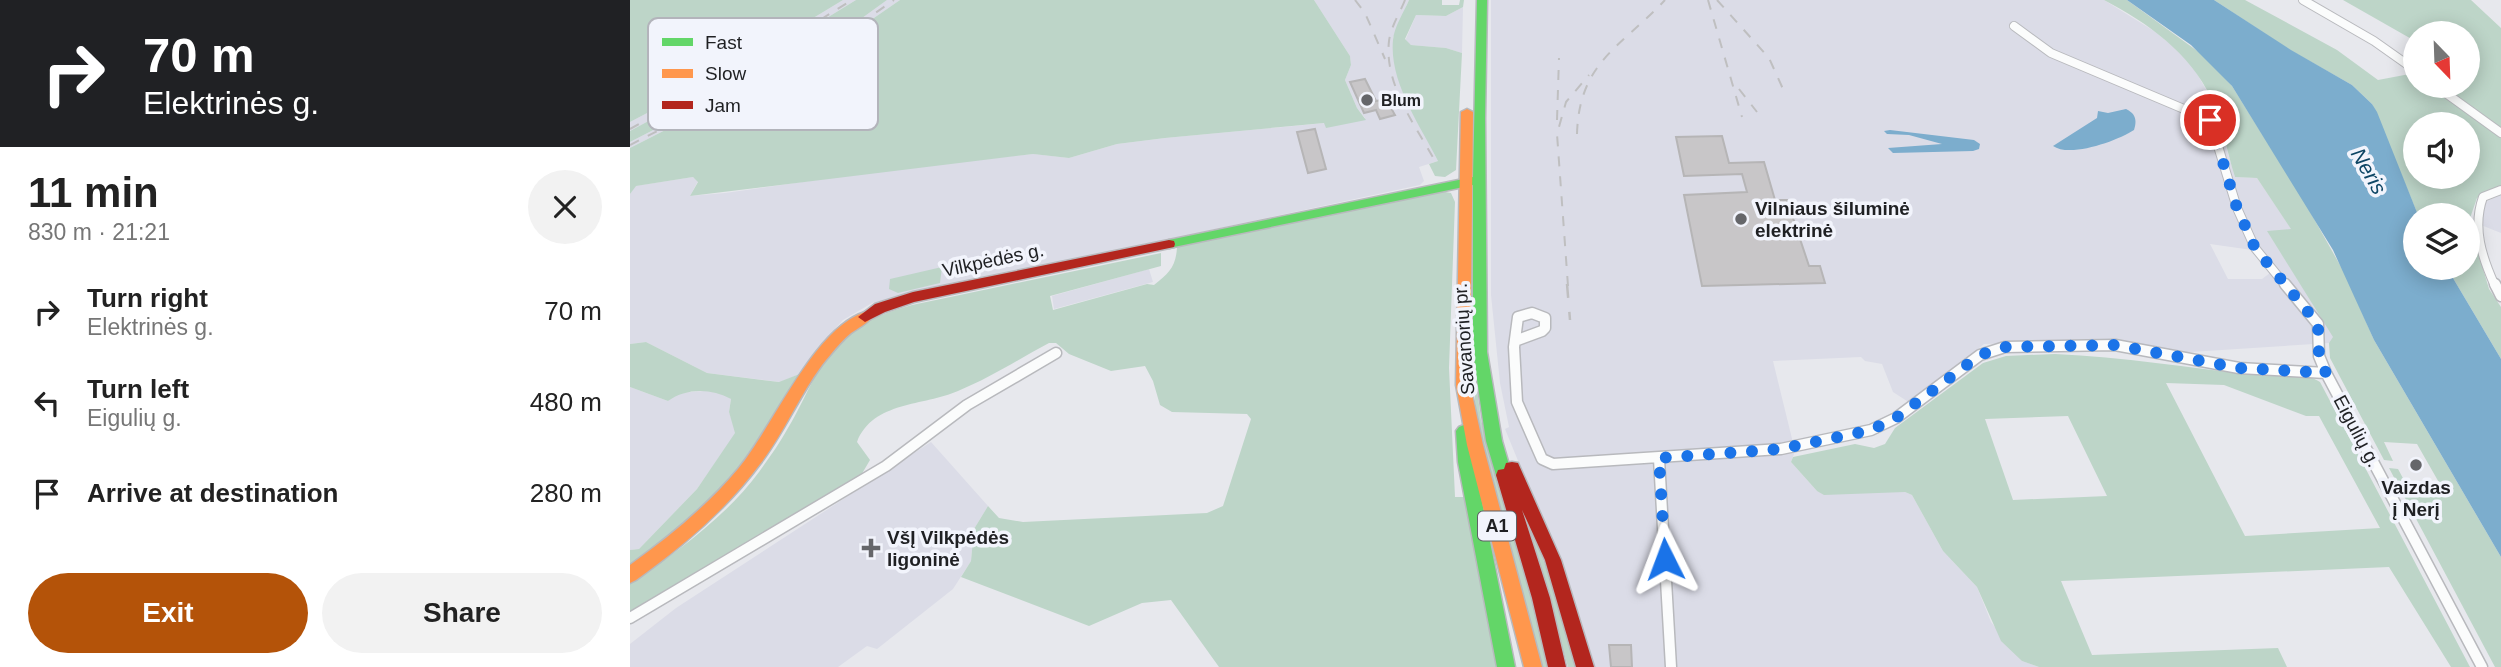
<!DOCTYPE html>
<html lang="en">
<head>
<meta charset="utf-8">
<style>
  :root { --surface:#fff; --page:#f2f2f2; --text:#222; --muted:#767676; --accent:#b45309 }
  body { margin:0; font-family:Arial,sans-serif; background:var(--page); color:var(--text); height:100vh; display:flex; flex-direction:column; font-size:26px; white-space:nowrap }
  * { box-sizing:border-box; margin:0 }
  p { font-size:23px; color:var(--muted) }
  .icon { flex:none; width:38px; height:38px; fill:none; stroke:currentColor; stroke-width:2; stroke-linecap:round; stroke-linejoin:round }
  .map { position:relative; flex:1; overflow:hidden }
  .panel { display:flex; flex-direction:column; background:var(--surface); width:630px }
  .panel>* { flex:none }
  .banner { background:#202124; color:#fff; overflow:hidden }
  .needle { width:46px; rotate:157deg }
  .buttons { position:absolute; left:1773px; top:21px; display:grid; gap:14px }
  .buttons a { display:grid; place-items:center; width:77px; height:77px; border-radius:50%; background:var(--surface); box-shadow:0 4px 18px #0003; font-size:35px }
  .pin { position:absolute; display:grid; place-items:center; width:60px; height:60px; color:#fff; margin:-30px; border:4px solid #fff; border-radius:50%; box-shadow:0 2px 7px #0007 }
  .me { position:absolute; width:77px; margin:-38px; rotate:357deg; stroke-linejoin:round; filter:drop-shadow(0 0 5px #0008) }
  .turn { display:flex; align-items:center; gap:24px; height:147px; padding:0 28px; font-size:32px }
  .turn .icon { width:91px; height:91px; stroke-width:2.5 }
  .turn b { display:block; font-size:49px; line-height:60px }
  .round { display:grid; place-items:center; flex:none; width:74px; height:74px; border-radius:37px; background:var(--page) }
  .headline { display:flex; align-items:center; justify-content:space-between; height:119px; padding:0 28px }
  h1 { font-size:42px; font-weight:700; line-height:52px }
  .action { display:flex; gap:14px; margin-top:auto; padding:14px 28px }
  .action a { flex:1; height:80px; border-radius:42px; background:var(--accent); color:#fff; font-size:28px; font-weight:700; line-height:80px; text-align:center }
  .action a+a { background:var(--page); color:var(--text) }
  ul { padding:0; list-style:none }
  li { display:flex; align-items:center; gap:21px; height:91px; padding:0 28px }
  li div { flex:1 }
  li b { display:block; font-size:26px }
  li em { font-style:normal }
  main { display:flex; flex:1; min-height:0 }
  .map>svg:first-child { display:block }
</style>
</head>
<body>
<main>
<section class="panel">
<div class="banner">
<div class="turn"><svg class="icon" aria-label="right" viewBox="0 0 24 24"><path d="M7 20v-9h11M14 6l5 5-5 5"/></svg><div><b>70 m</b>Elektrinės g.</div></div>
</div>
<div class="headline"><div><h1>11 min</h1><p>830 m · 21:21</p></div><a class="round"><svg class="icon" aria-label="close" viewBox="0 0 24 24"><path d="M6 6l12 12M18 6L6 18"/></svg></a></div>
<ul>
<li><svg class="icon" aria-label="right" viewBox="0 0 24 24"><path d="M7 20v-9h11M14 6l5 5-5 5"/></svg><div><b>Turn right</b><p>Elektrinės g.</p></div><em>70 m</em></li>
<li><svg class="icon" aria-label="left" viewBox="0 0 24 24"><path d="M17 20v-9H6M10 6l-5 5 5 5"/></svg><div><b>Turn left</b><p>Eigulių g.</p></div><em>480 m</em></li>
<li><svg class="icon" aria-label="arrive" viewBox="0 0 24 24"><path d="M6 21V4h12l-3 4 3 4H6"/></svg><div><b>Arrive at destination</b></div><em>280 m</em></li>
</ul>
<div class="action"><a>Exit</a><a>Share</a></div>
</section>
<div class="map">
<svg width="1871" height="667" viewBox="0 0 1871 667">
  <rect width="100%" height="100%" fill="#e7e8ed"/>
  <path fill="#dbdce7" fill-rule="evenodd" d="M213 0H226L109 72 0 131V122L84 78Z
    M257 0H270L212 40 0 148V142L210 34Z
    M684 0H779L763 38 786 117 808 161 789 167 794 181 790 185 242 303 213 320 189 346 172 373 150 382 77 373 16 342 0 344V194L5 186 63 177 68 181 60 196 95 193 285 166 403 154 439 158 487 144 535 138 695 123 696 127 735 118 727 108 715 80 721 65 720 56Z
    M861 0H1474L1524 31 1549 51 1562 65 1582 100 1605 177 1627 178 1662 230 1638 232 1704 337 1699 343 1545 353 1451 341 1354 344 1280 403 1263 392 1252 364 1235 361 1231 357 1143 361 1165 451 1161 462 1187 491 1275 492 1282 495 1313 551 1347 587 1361 622 1392 661 1409 667H960L925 551 875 429 879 427 870 383 861 295ZM1580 244 1622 250 1640 273 1632 279H1598Z
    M833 7 832 53 816 48 781 45 775 41 786 15 816 16Z
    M1871 194V233L1851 225 1854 203Z
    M519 269 523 282 424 309 422 296Z
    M0 387 38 401 48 393 86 390 101 399 99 412 106 433 67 489 9 549 0 550Z
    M301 442 358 506 344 529 341 561 323 589 247 649 237 646 208 667H0V644L46 608Z"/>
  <path fill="#bdd5c8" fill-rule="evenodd" d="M0 0H213L84 78 0 122Z
    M226 0H257L210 34 0 142V131L109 72Z
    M270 0H684L720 56 721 65 715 80 727 108 736 120 696 128 694 123 535 138 487 144 439 158 403 154 60 196 68 182 63 177 6 186 0 194V148L212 40Z
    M779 0H812V5H829L830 0H834L833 7 816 16 786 15 775 39 781 45 816 48 832 53 826 170 815 177 805 176 799 164 808 161C790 125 759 82 763 40 764 27 774 12 779 0Z
    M1474 0H1497L1577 58 1602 86 1674 201 1715 274 1744 340 1871 557V667H1865L1759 468 1768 469 1780 491 1815 493 1787 444 1754 442 1763 461 1754 460 1700 358 1699 343 1703 337 1637 231 1661 229 1627 178 1605 177C1597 152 1592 122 1581 98 1560 53 1518 23 1474 0Z
    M1584 0H1615L1707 50 1748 80 1785 73V86H1838V33H1785V41L1713 0H1841L1871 28V187L1847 198 1839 221 1859 289 1871 307V359L1817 268H1838V215H1788L1742 104 1722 85 1660 50ZM1785 124H1838V177H1785Z
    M810 191 821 193 825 202 819 368 825 497H836L866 667H589L541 600 512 603 459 626 331 577 341 561 344 529 358 506 369 518 393 522 577 513 593 506 621 419 617 414 542 412 530 405 523 381 515 366 481 371 439 354 426 343H419C389 359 360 378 328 391 294 406 243 401 227 442L240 460 230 477 0 614V584C46 552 95 518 129 472 139 458 150 443 158 428 176 399 188 360 215 337 235 320 257 312 282 305L531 253V266L420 296 423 310 517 284 524 285C539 273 546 267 547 247Z
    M312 267 310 283 268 293 259 289 260 279Z
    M16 342 77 373 149 382 172 373 98 483 74 507 0 569V550L9 549 67 489 105 433 99 412 101 399C81 388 56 388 38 401L0 387V344Z
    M841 343 851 420 896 574 918 667H910L846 415Z
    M1425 354C1493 357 1559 368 1626 375 1646 377 1673 371 1690 382L1840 667H1821L1759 567 1431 581 1462 655 1648 648 1657 667H1409L1392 661 1371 641 1347 587 1313 551 1282 495 1275 492 1194 495 1187 491 1161 462 1163 457 1225 444 1244 448 1255 444 1265 428 1353 363 1376 356ZM1536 383 1594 385 1676 416H1689L1750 528 1615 536ZM1438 416 1477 496 1383 500 1355 419Z
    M889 496 919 575 946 667H938Z"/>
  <path fill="#7cadcd" d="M1497 0H1584L1661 50 1722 85 1742 104 1747 112 1788 215H1785V268H1817L1871 359V557L1744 340 1703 250 1602 86 1561 45Z
    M1496 109C1506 114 1507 120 1504 130 1487 141 1440 158 1423 146L1467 118 1468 111 1478 113Z
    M1260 130 1344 140 1350 144 1349 149 1343 151 1263 153 1258 148 1312 144 1279 135 1257 134 1254 131Z"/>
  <path fill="#c8c6c8" stroke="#b6b5b6" stroke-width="2" d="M735 79 746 101 756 99 765 115 750 119 746 110 734 113 720 82Z
    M685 129 696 169 678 173 667 132Z
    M1092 136 1099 163 1134 162 1145 200H1157L1179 266H1190L1195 283 1072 286 1054 195 1117 192 1112 174 1054 176 1046 137Z
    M979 645H1001L1002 667H981Z"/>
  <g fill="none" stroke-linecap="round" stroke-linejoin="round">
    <g stroke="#b8b9bd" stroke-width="10">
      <path id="street-far1" d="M1673 0 1744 41 1785 70
        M1384 26 1421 53 1580 120 1607 208 1625 248 1656 286
        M1806 86 1871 133
        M1865 286C1852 257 1842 228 1853 197L1871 190"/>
    </g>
    <g stroke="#b8b9bd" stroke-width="13">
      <path id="street" d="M1655 284 1688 324 1689 356 1696 373 1852 667
        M1865 284 1871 296
        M885 341 912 331 915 328V318L902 313 888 317 884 347 887 402 912 459 923 464 1151 449 1241 430 1266 418 1350 355 1375 347 1485 345 1609 368 1696 373
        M1029 459 1041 667
        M0 618 256 466 337 405 426 353"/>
    </g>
    <g stroke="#b8b9bd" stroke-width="3">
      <path id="fast" d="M847 0H857L855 118 857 352 872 441 882 475 880 480 874 482 868 480 866 475 856 441 843 352V185L539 248 533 244 539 240 843 177Z
        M834 425 839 427 842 431 844 462 885 667H867L828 462 826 431 829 427Z"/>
    </g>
    <g stroke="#b8b9bd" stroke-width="3">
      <path id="slow" d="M837 109 843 112 840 385 853 445 912 667H894L837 445 826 385 831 112Z
        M235 312 242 317C237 324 228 328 221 333 210 342 201 354 192 365 169 396 154 433 130 464 96 510 52 547 6 580L0 583V565C39 537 77 506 108 469 143 427 184 328 235 312Z"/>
    </g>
    <g stroke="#b8b9bd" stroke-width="3">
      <path id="jam" d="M539 240 544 241 545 244 544 247 284 302 255 312 235 322 228 317 245 304 283 292Z
        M882 462 888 463 931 560 964 667H946L915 560 892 510 920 598 936 667H918L902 598 866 475 868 470 874 469 876 463Z"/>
    </g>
    <use href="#street-far1" stroke="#fbfcfc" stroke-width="8"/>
    <use href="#street" stroke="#fbfcfc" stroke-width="10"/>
    <use href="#fast" fill="#63d668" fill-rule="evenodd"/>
    <use href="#slow" fill="#ff974d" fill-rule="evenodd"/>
    <use href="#jam" fill="#b3261e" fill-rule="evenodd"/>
    <path stroke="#bfbfc0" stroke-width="2" stroke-dasharray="10 10" stroke-linecap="butt" d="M725 0 735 13 755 59
      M775 0C770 13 761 26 759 41 754 84 785 125 805 161
      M1078 0 1112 117
      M1087 0 1139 58 1153 89
      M1109 89 1127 112
      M927 120 929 58
      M0 129 121 63 222 0
      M947 134C949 62 991 47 1035 0
      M0 145 209 38 264 0
      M938 286 927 134 936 102 959 75"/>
    <path stroke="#bfbfc0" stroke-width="2.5" stroke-dasharray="14 14" stroke-linecap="butt" d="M937 284 940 320"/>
  </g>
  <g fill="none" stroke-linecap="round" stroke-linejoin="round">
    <path stroke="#1a73e8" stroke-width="12" stroke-dasharray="0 21.6" d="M1035 559 1029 458 1151 449 1241 430 1266 418 1350 355 1375 347 1485 345 1609 368 1696 373 1689 356 1688 324 1625 248 1607 208 1580 120"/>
  </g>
  <g fill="#65666a" stroke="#f2f4fc" stroke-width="2.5">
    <circle cx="737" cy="100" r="7"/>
    <circle cx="1111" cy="219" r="7"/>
    <circle cx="1786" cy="465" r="7"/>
    <path d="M237.5 537.5h7v7h7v7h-7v7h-7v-7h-7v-7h7z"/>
  </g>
  <g text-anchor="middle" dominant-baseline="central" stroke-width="7" stroke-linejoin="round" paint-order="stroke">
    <g font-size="16" font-weight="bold" fill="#1f2023" stroke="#f2f4fc" text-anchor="start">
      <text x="751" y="100">Blum</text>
    </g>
    <rect fill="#f2f4fc" stroke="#5e6064" stroke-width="2" x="848" y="511.5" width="38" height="29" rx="5"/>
    <g font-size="18" font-weight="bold" fill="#1f2023">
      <text x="867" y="526">A1</text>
    </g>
    <g font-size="19" font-weight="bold" fill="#1f2023" stroke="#f2f4fc" text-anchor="start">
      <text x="1125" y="208">Vilniaus šiluminė<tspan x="1125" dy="22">elektrinė</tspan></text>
      <text x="1786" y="487" text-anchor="middle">Vaizdas<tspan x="1786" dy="22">į Nerį</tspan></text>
      <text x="257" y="537">VšĮ Vilkpėdės<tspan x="257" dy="22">ligoninė</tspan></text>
    </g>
    <g font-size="19" fill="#1f2023" stroke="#f2f4fc">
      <text transform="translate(363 260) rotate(-12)">Vilkpėdės g.</text>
      <text transform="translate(834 339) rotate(-94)">Savanorių pr.</text>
      <text transform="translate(1727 431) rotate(62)">Eigulių g.</text>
    </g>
    <g font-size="21" font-style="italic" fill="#0e4665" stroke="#f2f4fc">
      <text transform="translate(1739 171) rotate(60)">Neris</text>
    </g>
  </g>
  <rect x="18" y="18" width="230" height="112" rx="10" fill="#f2f4fc" stroke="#b3b4bb" stroke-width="2"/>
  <rect x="32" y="38" width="31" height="8" fill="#63d668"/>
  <rect x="32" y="69" width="31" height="9" fill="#ff974d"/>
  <rect x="32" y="101" width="31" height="8" fill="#b3261e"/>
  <g font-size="19" fill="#1f2023">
    <text x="75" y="49">Fast</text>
    <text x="75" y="80">Slow</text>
    <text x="75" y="112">Jam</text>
  </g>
</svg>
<div class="buttons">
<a><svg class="needle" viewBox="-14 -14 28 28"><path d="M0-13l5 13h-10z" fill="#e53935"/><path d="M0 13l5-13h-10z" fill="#767676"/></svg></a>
<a><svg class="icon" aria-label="sound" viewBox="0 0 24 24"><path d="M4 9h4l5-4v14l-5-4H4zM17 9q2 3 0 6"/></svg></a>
<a><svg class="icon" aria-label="layers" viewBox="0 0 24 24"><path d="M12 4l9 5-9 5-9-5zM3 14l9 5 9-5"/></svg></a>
</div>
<div class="pin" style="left:1580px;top:120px;background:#d93025"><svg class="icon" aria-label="arrive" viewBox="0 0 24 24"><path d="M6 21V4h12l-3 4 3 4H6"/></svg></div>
<svg class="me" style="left:1035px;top:559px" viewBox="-20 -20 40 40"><path d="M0-17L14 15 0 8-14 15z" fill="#1a73e8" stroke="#fff" stroke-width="4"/></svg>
</div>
</main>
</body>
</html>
